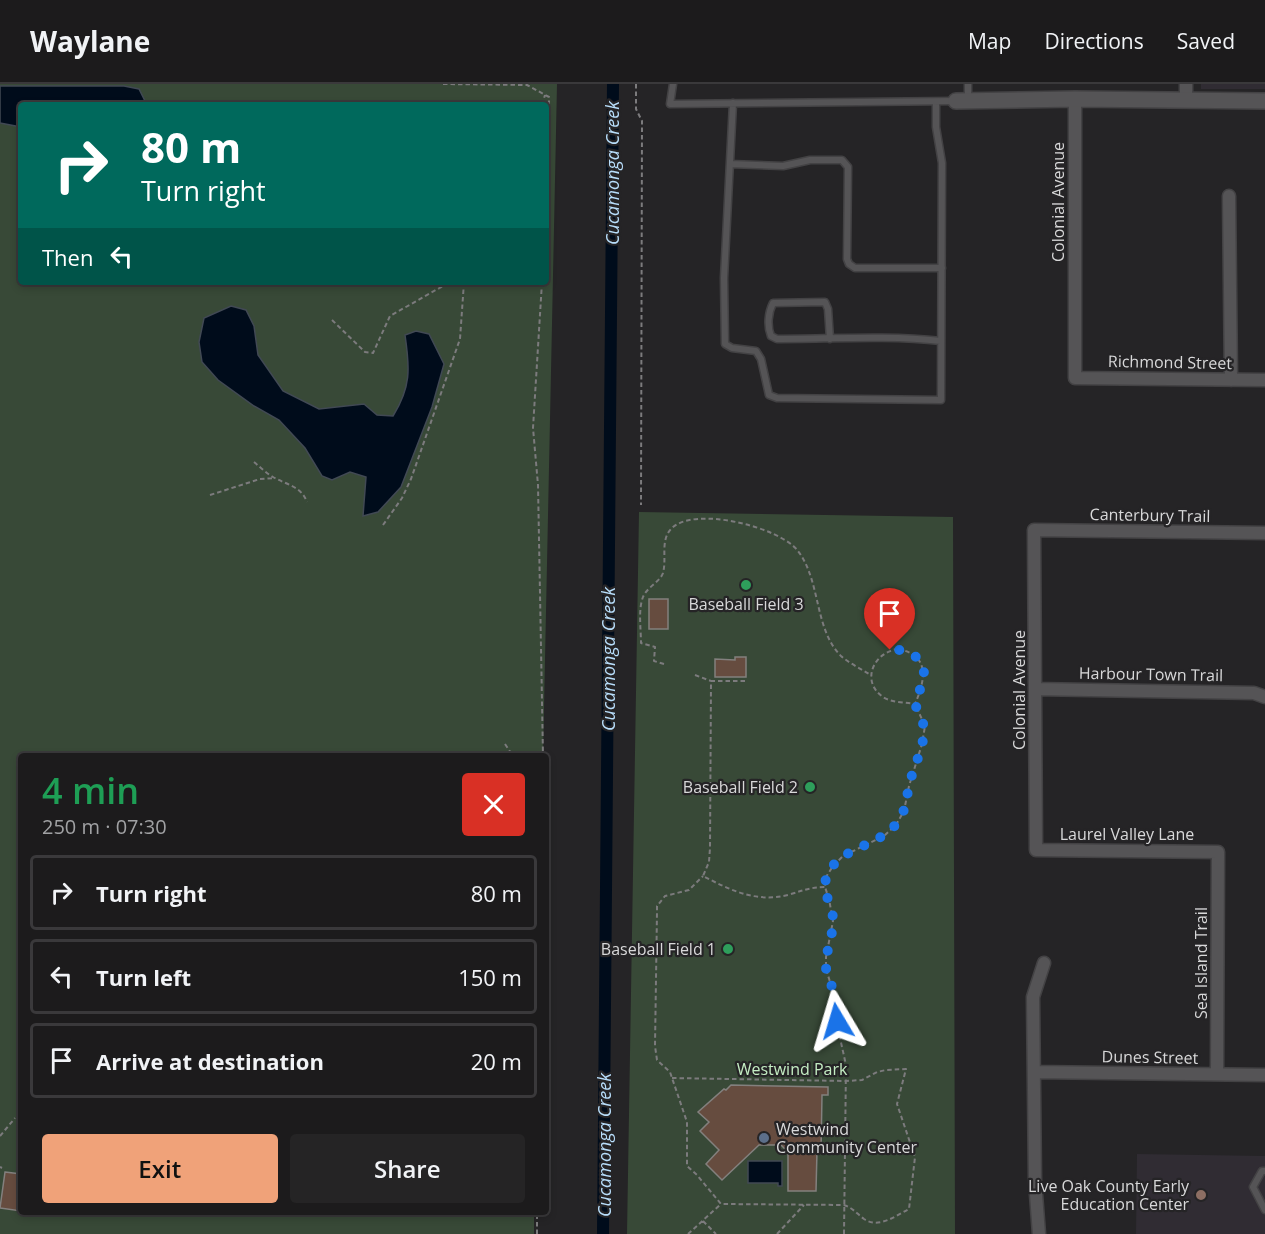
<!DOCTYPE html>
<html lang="en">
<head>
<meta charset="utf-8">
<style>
  :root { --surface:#1c1b1c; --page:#252425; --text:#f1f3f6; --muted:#a0a1a3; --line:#3a393b; --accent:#f0a279 }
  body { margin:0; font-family:"Open Sans",sans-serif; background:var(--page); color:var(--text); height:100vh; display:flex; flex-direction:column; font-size:22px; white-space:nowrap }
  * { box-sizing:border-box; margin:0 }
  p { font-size:20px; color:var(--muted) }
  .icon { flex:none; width:33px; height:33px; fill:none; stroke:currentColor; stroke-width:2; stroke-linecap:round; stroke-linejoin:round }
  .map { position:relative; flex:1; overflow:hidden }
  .drawer { position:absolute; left:18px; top:669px; width:531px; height:462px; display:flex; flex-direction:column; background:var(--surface); border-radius:6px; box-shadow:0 3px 9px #0003,0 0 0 2px var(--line) }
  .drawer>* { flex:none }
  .top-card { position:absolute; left:18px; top:18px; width:531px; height:183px; border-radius:6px; box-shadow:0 3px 9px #0003,0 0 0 2px var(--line); background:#00695c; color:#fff; overflow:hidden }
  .pin { position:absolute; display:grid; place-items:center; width:51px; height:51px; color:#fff; margin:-62px -26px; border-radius:50% 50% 50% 0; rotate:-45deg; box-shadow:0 0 6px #0007 }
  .pin .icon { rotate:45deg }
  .me { position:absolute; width:66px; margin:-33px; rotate:353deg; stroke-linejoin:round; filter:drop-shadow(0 0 4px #0008) }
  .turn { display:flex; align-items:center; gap:21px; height:126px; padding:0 24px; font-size:27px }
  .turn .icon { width:78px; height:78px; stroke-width:2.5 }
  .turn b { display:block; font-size:42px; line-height:51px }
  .then { display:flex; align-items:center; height:57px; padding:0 24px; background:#0003; gap:12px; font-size:22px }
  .round { display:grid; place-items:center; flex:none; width:63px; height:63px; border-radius:6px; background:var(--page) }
  .head { display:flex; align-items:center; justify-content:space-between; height:102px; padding:0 24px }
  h1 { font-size:36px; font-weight:600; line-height:45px; color:#1e9e55 }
  .cta { display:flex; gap:12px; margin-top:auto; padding:12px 24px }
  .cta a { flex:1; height:69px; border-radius:6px; background:var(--accent); color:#111; font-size:24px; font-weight:600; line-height:69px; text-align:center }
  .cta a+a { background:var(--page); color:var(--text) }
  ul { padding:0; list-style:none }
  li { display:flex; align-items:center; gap:18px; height:75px; margin:0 12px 9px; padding:0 12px; border:3px solid var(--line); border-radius:6px }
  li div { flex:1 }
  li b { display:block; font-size:22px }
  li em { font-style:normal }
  header { display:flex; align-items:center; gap:36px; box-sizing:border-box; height:84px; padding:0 30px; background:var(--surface); border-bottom:2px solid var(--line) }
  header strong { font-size:28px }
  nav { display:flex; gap:33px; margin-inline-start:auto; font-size:21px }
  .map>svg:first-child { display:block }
</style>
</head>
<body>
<header>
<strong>Waylane</strong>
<nav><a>Map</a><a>Directions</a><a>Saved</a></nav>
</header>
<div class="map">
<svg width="1265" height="1150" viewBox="0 0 1265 1150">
  <rect width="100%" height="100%" fill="#252426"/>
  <path fill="#302c33" d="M1201 0H1265V5H1201Z
    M1137 1070 1265 1072V1150H1136Z"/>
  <path fill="#384937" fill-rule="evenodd" d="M0 0H557L543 672H21V1128H534V1150H0ZM21 21H546V198H21Z
    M639 428 953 433 955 1150H627Z"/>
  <path fill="#000c1b" stroke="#414954" stroke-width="1.5" d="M0 2H124L139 5 147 21H21V43L0 39Z
    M231 222 246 226 254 242 258 271 283 307 319 325 364 320 377 331 393 332C411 303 410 285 405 251L416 247 429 250 444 280 432 323 401 403 378 428 363 432 366 393 350 388 332 396 322 392 305 364 279 336 254 322 218 296 202 278 199 258 204 234Z
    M748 1077H782V1102H778V1099H748Z"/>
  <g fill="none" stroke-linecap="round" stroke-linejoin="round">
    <path stroke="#000c1b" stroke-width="12" d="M603 1150 613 0"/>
  </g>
  <path fill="#664c3f" stroke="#83807e" stroke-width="1.5" d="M649 515H668V545H649Z
    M735 573H746V593H715V575L735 576Z
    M731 1001 828 1003V1011H822L821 1067H817L816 1107H788V1068L781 1061H759L722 1096 706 1080 719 1066 700 1047 709 1038 698 1028 724 1005 726 1006Z
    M5 1088 21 1090V1127L0 1124Z"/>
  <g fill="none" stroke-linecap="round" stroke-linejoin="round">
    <g stroke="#434244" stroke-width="9">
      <path id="service" d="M673 0 670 20 955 17
        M968 16V0
        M733 19 724 194 725 260 732 264 756 267 761 275 769 311 777 314 941 316 942 79 936 43V18
        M730 80 783 82 810 76H842L848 83 847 175 849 180 855 184H942
        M830 255 828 225 825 218 773 219C768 229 767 242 771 252L777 255C831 255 887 251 941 257
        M1265 1087H1262L1253 1103 1265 1126"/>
    </g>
    <g stroke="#434244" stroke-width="15">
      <path id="minor" d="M1186 0V16
        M1075 15V294L1265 296
        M1229 112 1231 296
        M1035 605 1254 609 1265 613
        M1034 988 1265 991
        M1217 990 1218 768 1036 766 1034 446 1265 449
        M1039 1150 1035 1097 1033 913 1044 879"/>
    </g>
    <g stroke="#434244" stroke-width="18">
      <path id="tertiary" d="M956 17 1075 15 1265 17"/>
    </g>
    <path stroke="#7c7b7d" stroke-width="2" stroke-dasharray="4.5 3" stroke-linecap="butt" d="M443 0 527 1 549 13V85L546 134
      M636 0V25L642 37 641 421
      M542 21 545 11
      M542 198 533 344 538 401 543 672
      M332 236 365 268 373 269 390 232 450 198
      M254 378C260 383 266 389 273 393 287 401 301 402 307 418
      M210 411 260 395 274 394
      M383 441 402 414 411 395 460 255 464 198
      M898 565C931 571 925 597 915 620 905 618 892 619 883 613 860 597 874 568 898 565Z
      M664 580 654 577 655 563 641 559C641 545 638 526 643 513 647 503 660 498 663 489 667 474 660 457 671 445 693 421 780 443 798 467 821 497 814 545 841 572 850 580 862 585 872 592
      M695 591 711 597
      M745 597H711L710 764 709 778 703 792C730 806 756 819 788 811 801 807 811 803 825 803
      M505 660 513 672
      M672 994 846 997 862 996 877 988 886 986 906 985 897 1020 915 1073 909 1125C895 1132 879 1145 864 1135 856 1129 853 1124 844 1121L721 1120 697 1091 687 1082V1038L670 988 657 976 655 962 657 828V822L665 812 689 806 703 792
      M0 1052 15 1034
      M0 1083 2 1084
      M703 1137 716 1150
      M537 1150V1128
      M688 1150 721 1120
      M777 1150 804 1121
      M844 1150 846 981 838 945 836 917 826 885V873L833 837 829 815 825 803 826 793 833 782 843 772 884 752 896 741 904 727 909 702 922 660 925 642 915 620"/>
    <use href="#service" stroke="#555456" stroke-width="6"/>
    <use href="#minor" stroke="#555456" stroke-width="12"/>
    <use href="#tertiary" stroke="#555456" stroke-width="15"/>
  </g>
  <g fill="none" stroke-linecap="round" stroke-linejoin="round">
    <path stroke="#1a73e8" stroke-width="10" stroke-dasharray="0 18" d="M837 937C837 926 837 916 833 905 830 898 827 892 826 884 825 867 834 851 833 834 832 822 822 807 826 795 835 763 878 764 896 740 906 728 906 716 909 702 913 683 924 665 924 645 924 636 915 627 916 619 916 611 923 602 924 593 925 573 907 564 890 566"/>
  </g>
  <g fill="#2e9e5b" stroke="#252426" stroke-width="2">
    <circle cx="746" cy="501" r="6"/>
    <circle cx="810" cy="703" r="6"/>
    <circle cx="728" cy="865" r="6"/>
  </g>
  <circle fill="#5c6f8a" stroke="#252426" stroke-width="2" cx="764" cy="1054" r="6"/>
  <circle fill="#8d6e63" stroke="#252426" stroke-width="2" cx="1201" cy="1111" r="6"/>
  <g text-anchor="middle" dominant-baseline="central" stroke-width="4.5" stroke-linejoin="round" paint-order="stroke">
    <g font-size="16" fill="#d8d8d9" stroke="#252426">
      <text transform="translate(1058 118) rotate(-90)">Colonial Avenue</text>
      <text transform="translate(1170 278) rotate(1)">Richmond Street</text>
      <text transform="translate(1150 431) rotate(1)">Canterbury Trail</text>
      <text transform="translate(1151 590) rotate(1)">Harbour Town Trail</text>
      <text transform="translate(1019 606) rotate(-90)">Colonial Avenue</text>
      <text x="1127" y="750">Laurel Valley Lane</text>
      <text transform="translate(1201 879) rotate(-90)">Sea Island Trail</text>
      <text transform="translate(1150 973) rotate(1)">Dunes Street</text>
    </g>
    <g font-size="16" fill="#d8d8d9" stroke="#252426" text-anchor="end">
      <text x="746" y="520" text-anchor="middle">Baseball Field 3</text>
      <text x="798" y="703">Baseball Field 2</text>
      <text x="716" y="865">Baseball Field 1</text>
      <text x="776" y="1045" text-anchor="start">Westwind<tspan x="776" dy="18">Community Center</tspan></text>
      <text x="1189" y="1102">Live Oak County Early<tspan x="1189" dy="18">Education Center</tspan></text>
    </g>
    <g font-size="16" fill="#c4edc3" stroke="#252426">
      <text x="792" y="985">Westwind Park</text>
    </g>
    <g font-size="18" font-style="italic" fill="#b8defb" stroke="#252426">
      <text transform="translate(612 89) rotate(-90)">Cucamonga Creek</text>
      <text transform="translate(608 575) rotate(-90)">Cucamonga Creek</text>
      <text transform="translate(604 1061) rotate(-90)">Cucamonga Creek</text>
    </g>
  </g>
</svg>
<div class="pin" style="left:890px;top:566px;background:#d93025"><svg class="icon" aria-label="arrive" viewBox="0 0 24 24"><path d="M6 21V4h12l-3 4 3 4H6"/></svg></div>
<svg class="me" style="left:837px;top:937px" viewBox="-20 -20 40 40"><path d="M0-17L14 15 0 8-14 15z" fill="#1a73e8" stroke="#fff" stroke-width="4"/></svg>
<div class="top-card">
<div class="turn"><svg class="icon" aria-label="right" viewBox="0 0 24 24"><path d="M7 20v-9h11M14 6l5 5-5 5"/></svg><div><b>80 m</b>Turn right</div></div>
<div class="then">Then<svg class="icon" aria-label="left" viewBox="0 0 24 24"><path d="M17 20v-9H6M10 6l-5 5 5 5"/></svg></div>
</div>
<section class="drawer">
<div class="head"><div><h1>4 min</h1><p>250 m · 07:30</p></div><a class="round" style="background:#d93025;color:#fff"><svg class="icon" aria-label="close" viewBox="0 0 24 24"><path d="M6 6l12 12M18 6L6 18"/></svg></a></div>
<ul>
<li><svg class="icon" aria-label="right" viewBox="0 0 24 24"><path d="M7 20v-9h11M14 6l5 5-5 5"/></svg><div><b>Turn right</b></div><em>80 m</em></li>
<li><svg class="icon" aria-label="left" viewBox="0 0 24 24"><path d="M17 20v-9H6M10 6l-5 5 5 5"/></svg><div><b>Turn left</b></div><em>150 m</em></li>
<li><svg class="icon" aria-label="arrive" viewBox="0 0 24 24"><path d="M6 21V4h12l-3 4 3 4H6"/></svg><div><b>Arrive at destination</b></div><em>20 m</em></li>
</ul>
<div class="cta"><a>Exit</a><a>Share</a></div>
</section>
</div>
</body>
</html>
